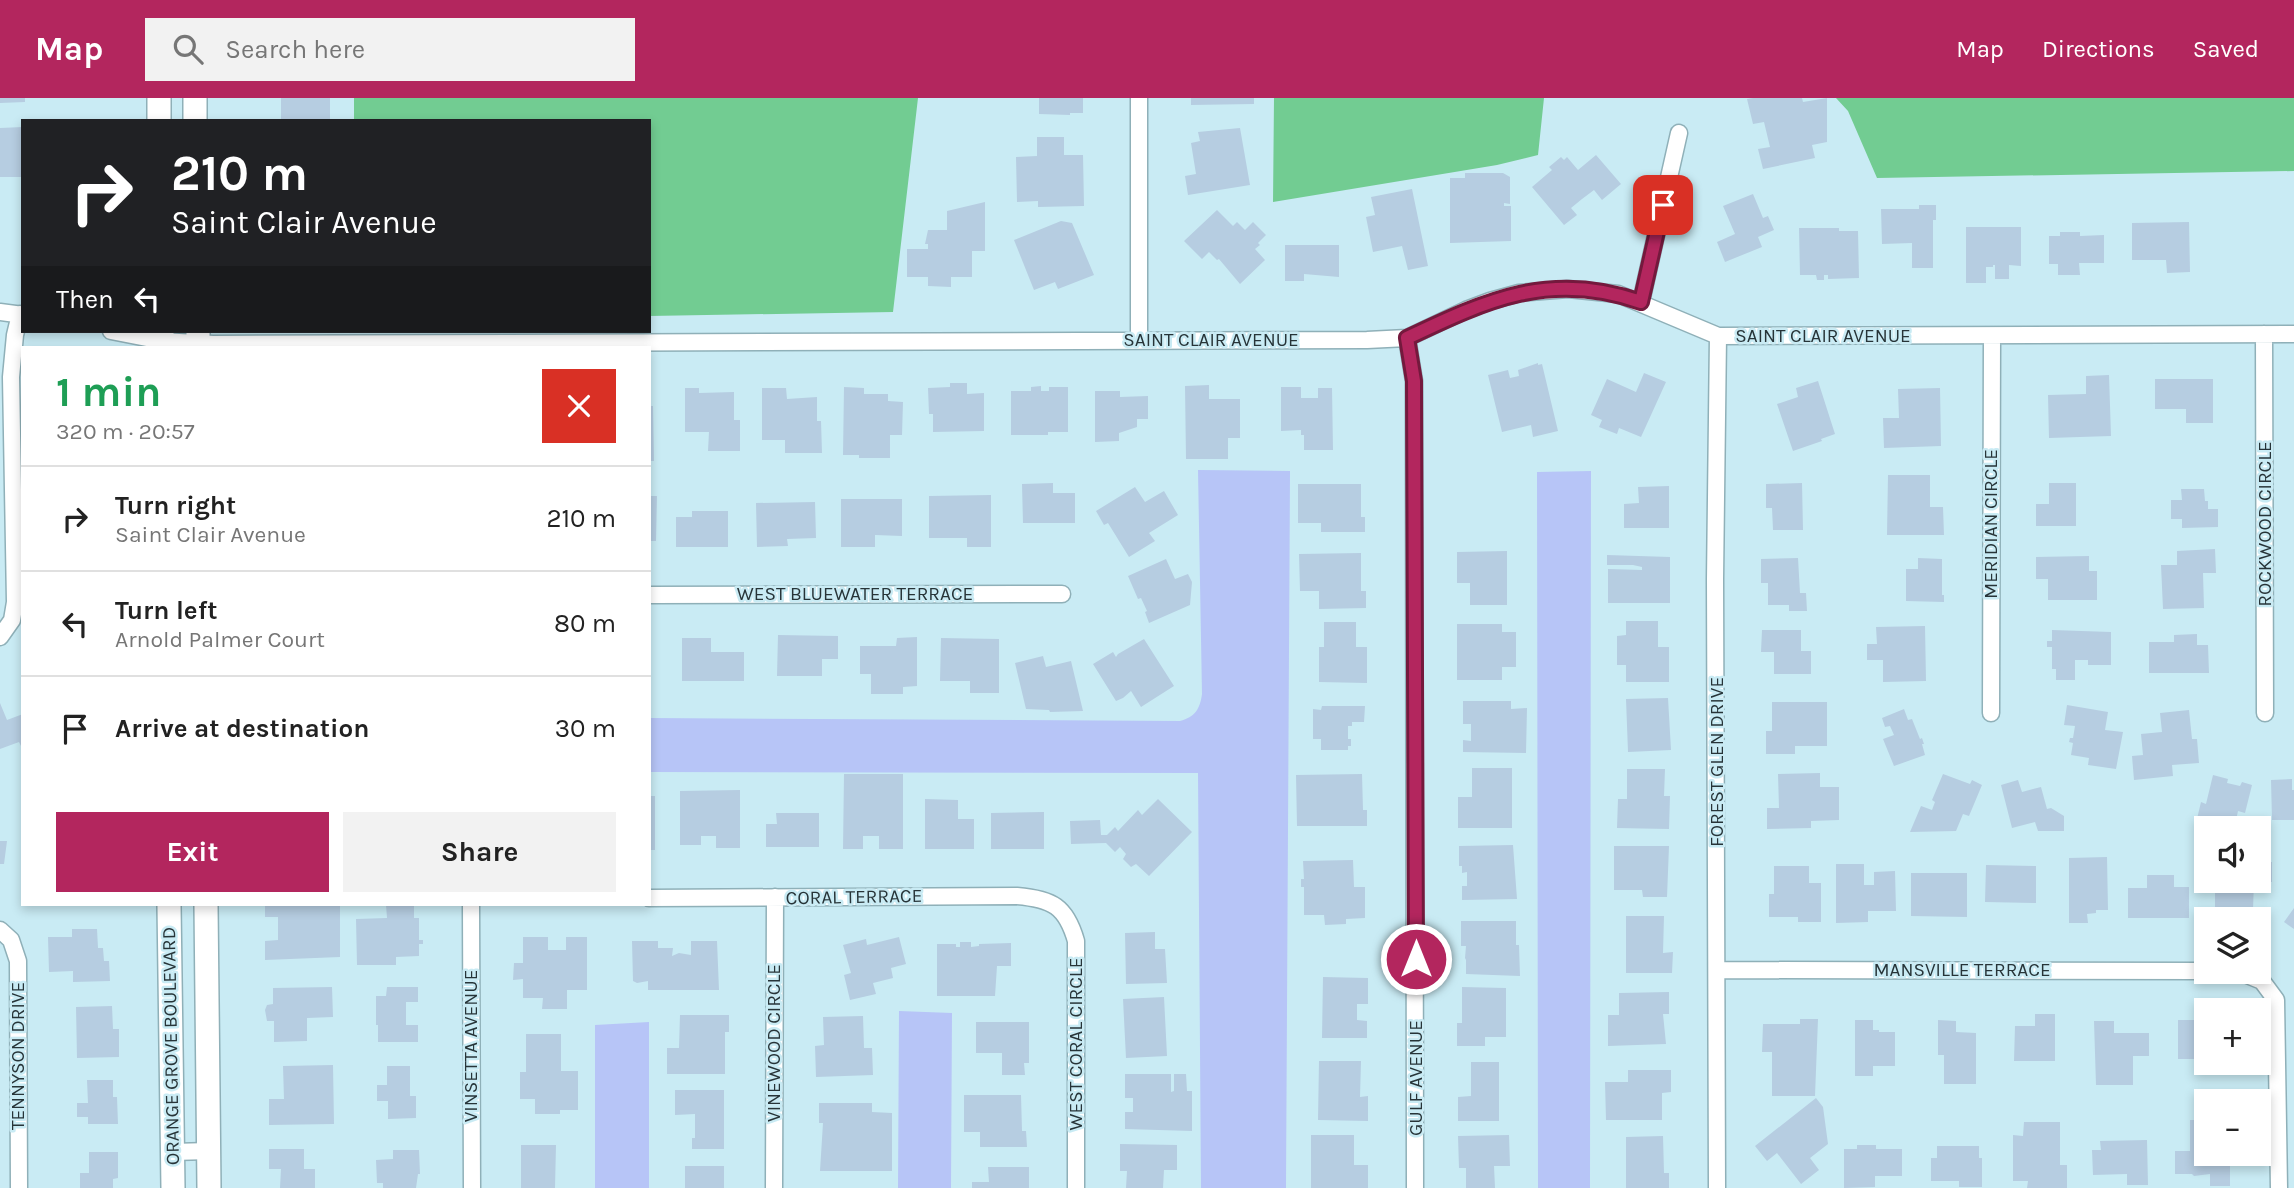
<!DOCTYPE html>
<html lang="en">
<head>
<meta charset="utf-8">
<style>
  :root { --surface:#fff; --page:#f2f2f2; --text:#222; --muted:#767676; --line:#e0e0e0; --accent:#b3265e }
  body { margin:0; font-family:Karla,sans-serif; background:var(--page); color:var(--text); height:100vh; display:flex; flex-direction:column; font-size:26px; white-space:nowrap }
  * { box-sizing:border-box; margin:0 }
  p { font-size:23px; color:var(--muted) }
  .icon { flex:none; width:38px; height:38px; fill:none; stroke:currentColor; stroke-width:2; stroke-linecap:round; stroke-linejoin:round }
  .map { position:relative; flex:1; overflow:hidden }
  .sheet { position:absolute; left:21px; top:248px; width:630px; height:560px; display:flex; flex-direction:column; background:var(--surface); border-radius:0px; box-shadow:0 4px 10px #0003 }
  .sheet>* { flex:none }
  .top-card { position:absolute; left:21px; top:21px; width:630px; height:214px; border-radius:0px; box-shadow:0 4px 10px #0003; background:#202124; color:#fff; overflow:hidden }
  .fabs { position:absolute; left:2194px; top:718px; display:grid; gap:14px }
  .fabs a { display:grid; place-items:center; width:77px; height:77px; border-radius:0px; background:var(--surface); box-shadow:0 4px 10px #0003; font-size:35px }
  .pin { position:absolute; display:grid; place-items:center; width:60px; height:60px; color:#fff; margin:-30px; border-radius:14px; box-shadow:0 4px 10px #0006 }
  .me { position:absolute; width:77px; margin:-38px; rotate:0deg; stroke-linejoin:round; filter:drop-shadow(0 0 5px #0008) }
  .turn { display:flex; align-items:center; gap:24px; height:147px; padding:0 35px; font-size:32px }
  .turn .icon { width:91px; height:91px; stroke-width:2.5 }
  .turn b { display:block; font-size:49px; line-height:60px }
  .then { display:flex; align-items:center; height:66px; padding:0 35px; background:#0003; gap:14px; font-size:26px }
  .round { display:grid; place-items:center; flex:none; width:74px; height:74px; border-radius:0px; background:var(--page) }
  .head { display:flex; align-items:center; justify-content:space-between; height:119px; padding:0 35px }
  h1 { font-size:42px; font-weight:700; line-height:52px; color:#1e9e55 }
  .primary-button { display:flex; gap:14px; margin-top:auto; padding:14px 35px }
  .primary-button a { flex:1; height:80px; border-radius:0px; background:var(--accent); color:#fff; font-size:28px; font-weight:700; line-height:80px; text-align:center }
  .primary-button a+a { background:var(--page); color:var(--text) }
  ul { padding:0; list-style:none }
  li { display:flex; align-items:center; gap:21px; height:105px; padding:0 35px; border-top:2px solid var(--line) }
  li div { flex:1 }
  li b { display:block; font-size:26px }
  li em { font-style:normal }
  header { display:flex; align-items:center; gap:42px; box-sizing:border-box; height:98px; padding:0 35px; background:var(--accent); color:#fff }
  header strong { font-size:33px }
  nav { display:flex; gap:38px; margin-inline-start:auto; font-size:24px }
  .search { width:490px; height:63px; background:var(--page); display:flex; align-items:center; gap:18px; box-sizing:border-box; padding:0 24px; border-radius:0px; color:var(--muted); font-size:26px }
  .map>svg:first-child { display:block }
</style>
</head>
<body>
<header>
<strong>Map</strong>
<div class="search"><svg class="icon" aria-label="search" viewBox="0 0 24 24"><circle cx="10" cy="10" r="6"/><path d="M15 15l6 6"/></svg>Search here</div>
<nav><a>Map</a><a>Directions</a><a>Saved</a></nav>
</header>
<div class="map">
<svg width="2294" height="1090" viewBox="0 0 2294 1090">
  <rect width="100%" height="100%" fill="#c9ebf4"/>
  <path fill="#72cc92" d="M354 0H918L893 214 649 218V23H354Z
    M1274 0H1544L1538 57 1497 67 1273 104Z
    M1836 0H2294V73L1877 80 1848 13Z"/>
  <path fill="#b7c5f7" d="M1198 372 1290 373 1286 1090H1201L1198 675 649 674V620L1180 623C1195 619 1200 611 1202 596Z
    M1591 373 1590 1090H1538L1537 374Z
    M899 913 952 915 951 1090H898Z
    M649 924V1090H595V927Z"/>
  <path fill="#b6cde1" d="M0 0H25V4L0 5Z
    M281 0H330V23H281Z
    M1039 0H1083V15H1070V17L1039 16Z
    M1191 0H1254V6L1191 7Z
    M1753 0H1802L1803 4 1827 0V44L1812 47 1815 60 1763 71 1758 51 1770 49 1764 24 1753 26 1747 1Z
    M23 29V79H0V30Z
    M1240 30 1250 87 1188 97 1185 78 1196 76 1191 45 1200 43 1198 34Z
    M1037 39H1064V57H1083L1084 108 1038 109V103L1017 104 1016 59 1037 58Z
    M1596 57 1621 86 1602 102 1594 92 1582 101 1571 110 1577 117 1564 127 1532 89 1552 72 1549 69 1561 59 1564 62 1567 59 1578 72Z
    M1465 75H1503L1510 79V106L1504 105V108H1511V143L1450 145V80H1465Z
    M1412 91 1428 168 1408 172 1402 148 1373 154 1366 119 1375 117 1371 99Z
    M1753 96 1763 120 1768 118 1774 132 1758 139 1762 149 1725 164 1717 144 1735 136 1723 108Z
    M985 104V153H972V179H951V189L928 188V179H907V151H928V146H925L928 132H947V113Z
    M1919 107H1936V122H1933V170H1912V145L1882 146 1881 111H1919Z
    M1217 112 1233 128 1237 124 1245 132 1253 124 1266 137 1258 145 1260 147 1255 151 1265 162 1240 186 1219 161 1217 162 1209 154 1202 161 1184 143Z
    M1061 123 1072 125 1094 177 1058 191 1055 184 1034 192 1014 142Z
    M2189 124 2190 174 2167 175 2166 162H2132V125Z
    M1966 129H2021V168L2009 167V181H1995V167H1993V169H1986V185H1966Z
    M1799 130H1839V133H1858L1859 180 1828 181V177H1824V182H1817L1816 177H1800Z
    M2060 134H2080V138L2104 137V165H2079L2080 177H2058V166H2049V138H2060Z
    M1285 147H1339V179L1304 176V183H1285Z
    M1538 265V267L1542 266 1558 333 1533 339 1531 327 1502 334 1488 277 1508 272 1510 280 1519 278 1518 272Z
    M1644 275 1666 284 1641 339 1619 330 1617 336 1599 329 1602 322 1591 317 1607 281 1636 294Z
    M2109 277 2111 338 2049 340 2048 297 2086 296V278Z
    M2155 281H2213V325H2186V311H2155Z
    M1818 283 1835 336 1821 341 1822 343 1793 353 1777 306 1798 299 1796 290Z
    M950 285H967V296L984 295V333L933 334V316H929L928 290 950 289Z
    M1209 287V301H1240V340H1228V361H1186L1185 288Z
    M1041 288V293H1049V289H1068V334H1048V337H1011V293H1031V289Z
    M844 289 864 290V296H888V303L903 304 902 337H890V360H859V357H843Z
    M1281 289H1301V300H1318V290H1332L1333 352H1304V337H1301V332L1281 333Z
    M685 290H699V295L734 294V322H740V353H708L709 334H685Z
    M762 290H786L787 301 817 299V323H821L822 355H785V342H762Z
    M1940 290 1941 348 1884 350 1883 320H1899L1898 291Z
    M1095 293H1120V299L1148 298V321H1137V329L1119 335V343L1095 344Z
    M649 308H653L654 363H649Z
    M1888 377H1930V409H1943L1944 437H1887Z
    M1053 385V395H1075V425H1023L1022 386Z
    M1802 385 1803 432H1773L1772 410H1766V386Z
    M2049 385H2076V428H2036V406H2049Z
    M1298 386H1361V419H1365V434H1321V425H1298Z
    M1669 388V430H1624V406L1639 405 1638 389Z
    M1135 389 1145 404 1164 393 1178 417 1149 435 1155 443 1129 459 1108 425 1104 427 1096 413Z
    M2181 391H2204L2205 403H2208V411H2218V429L2182 430V421H2171V402H2182Z
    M991 397V449H967V440H929V398Z
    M649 398H657L656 443H649Z
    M841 401H902V438L875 437V449H841Z
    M815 404 816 440 787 441 788 448 757 449 756 405Z
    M692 413H728V449H676V419H692Z
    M2215 451 2216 475H2203L2204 510 2163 511 2161 467H2177V453Z
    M1507 453V507H1470V485H1457V454Z
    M1361 455V493H1366V510L1319 511V493H1300L1299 456Z
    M1607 457 1670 459V505H1608V471L1642 472V469L1633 467H1607Z
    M2089 458V473H2097V502H2048V481H2036V459Z
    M1798 460 1800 495H1806L1807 513H1789V507H1768V485H1761V461Z
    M1918 460 1942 461V497H1944V504L1906 503V471H1918Z
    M1166 461 1175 481 1188 476 1192 484 1190 507 1149 525 1145 514 1147 513 1141 500 1138 501 1128 478Z
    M1626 523H1658V549H1669V584H1626V567H1617V538L1626 537Z
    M1324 524H1356V549H1367V585L1319 584V549H1324Z
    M1457 526H1502V534H1516V569H1502V582H1457Z
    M1925 528 1926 583 1883 584V562H1867V546H1877L1876 529Z
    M1762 532H1801V553H1811V576H1774V554H1761Z
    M2052 532 2111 534V567H2088V562H2075V582H2056V571H2052V549H2047V543H2052Z
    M2197 536V547H2208L2209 575H2149V544H2174V537Z
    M778 537 838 538V561H822V578H777Z
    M917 539V588L903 589V596H871V576H860V548H896L897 540Z
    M682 540H711V554H744V583H682Z
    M941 540 999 541V595H970V583H940Z
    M1144 541 1174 588 1141 609 1131 593 1123 600 1116 603 1093 566 1113 554 1116 559 1118 556Z
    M1043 558 1046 569 1071 563 1083 613 1050 614 1049 612 1026 611 1015 565Z
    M1668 600 1671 652 1628 654 1626 601Z
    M1463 603H1511V611L1527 610 1526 655 1463 654V642L1471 643V626H1463Z
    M1772 604H1827V648H1795V656H1766V633H1772Z
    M0 605 7 622 23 616V647L21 648 19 644 0 651Z
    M2067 607 2108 614 2105 632 2123 634 2116 671 2088 667 2089 660 2071 657 2073 645 2069 644 2070 640H2073L2075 628 2064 627Z
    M1322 608H1365L1364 624H1352V628H1348V641H1351V648H1348V652H1321V641H1313V611L1321 612Z
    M1904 611 1908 622 1912 621 1920 641 1922 640 1924 646H1922L1925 657 1894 668 1883 641 1894 637 1890 628 1885 629 1882 620Z
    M2189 612 2192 641H2197L2199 665 2172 667 2173 678 2134 682 2132 658 2143 657 2141 636 2162 634 2160 615Z
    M1472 670H1512V730H1458V699H1472Z
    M1627 671H1665L1664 698H1670L1669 731 1617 730 1618 701H1627Z
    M1820 675V689H1839V722L1811 723V730L1767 731V710H1779L1778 676Z
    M844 676H903V751H879V738H863V751H843Z
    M1362 676 1363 712H1367V728H1297L1296 677Z
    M1943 676 1970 686 1972 682 1982 687 1969 718 1963 716 1956 733 1910 734 1921 708 1932 712 1935 704 1932 702Z
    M2213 677 2228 681 2227 685 2240 688 2242 684 2252 687 2245 715 2238 713 2235 727 2196 725 2201 704 2206 706Z
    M2292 681V692H2294V722H2272L2271 682Z
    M2018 682 2022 694 2041 689 2047 711 2051 710 2064 718V733H2038L2035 724 2012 730 2001 687Z
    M740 692V750H716V738H701V747H680V693Z
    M649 698H655V752H649Z
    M925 701 958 702V721H974V751H925Z
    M1158 701 1192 734 1149 778 1136 766 1131 769 1123 761 1126 756 1120 749 1115 754 1106 745 1071 746 1070 723 1100 722 1101 737H1107L1115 729 1118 733 1138 712 1142 717Z
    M1044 714V751H991V715Z
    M776 715H819V749H766V726H777Z
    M0 743H7L4 766H0Z
    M1513 747 1517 801 1462 802V788H1467V774L1462 775V768H1459V748Z
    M1614 748H1669L1667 799H1643L1642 792H1614Z
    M2107 759 2108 812H2096V815L2087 816 2088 825H2069V760Z
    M1353 762 1354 789H1365V820L1346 821V826L1325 827 1324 817H1304V789H1301V781H1304L1303 763Z
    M2259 764H2272V784H2259Z
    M1836 766H1864V787H1874V774L1895 773 1896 813H1868V824L1836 825Z
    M1986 767 2036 768V805L1985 804Z
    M1774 768H1809V785H1821V824H1798V819H1769V796H1774Z
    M1911 775H1967V819L1911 818Z
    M2147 777H2174V789H2189V820H2128V790H2147Z
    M2215 782H2254L2253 812H2241V815H2233V821H2215Z
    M265 807H340V859L265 862V843L278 842V819H265Z
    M386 807H414V820H419V842H423V846H419V858L396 859V867H357L356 821 387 820Z
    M2294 810V831L2284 824Z
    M1626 818H1664L1663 855 1673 854 1672 875H1626Z
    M1461 823H1516V847H1519L1520 878 1466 876V862L1465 860 1466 848H1461Z
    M72 831H97L98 850H103L104 863H109L110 883 73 884V873L49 874 48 839H72Z
    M1155 834V851H1165L1167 885 1126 886 1125 835Z
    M523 839H548V852H566V839H587V892H567V911H542L543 900H523V881L513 882 514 865H523Z
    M899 839 906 866 891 870 893 880 873 885 876 896 850 902 844 877 851 875 843 847 866 841 867 847Z
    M632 843H658V850H673L672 858 679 855 691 857V843H717L719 892H648V883L637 885 633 883Z
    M960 844H971V849L979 848V846L1011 845V868H997L995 898H937V846H956V849H960Z
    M1323 879 1368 880V906H1357V922L1367 923V940H1322Z
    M332 889 333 919 307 920V943L274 944V923H267L265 912 267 907 273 906V890Z
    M387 889H418V904H406V927H418V944H378V927H376V898H386Z
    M1462 889 1506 890V939H1485V948H1457V925H1462Z
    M1669 894V916H1663L1666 946 1608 948V917H1619V895Z
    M1164 899 1167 958 1126 960 1123 901Z
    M112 908 113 931H119V959L77 960 76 909Z
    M2035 916H2055V963H2014L2015 928H2035Z
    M680 917H729V934H725V976H667V950H679Z
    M863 918 864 950H872L873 977 816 979 815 948 824 947 823 919Z
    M1800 921H1818L1815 998H1772V954H1762L1763 926H1800Z
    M1855 922H1873V932H1879V934H1895V968H1873V978H1855Z
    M1938 922 1956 923V934L1976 935V986H1944V957H1938Z
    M2178 922H2201V924H2207V961H2178Z
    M2094 923H2114V935H2149V958H2133V987H2096Z
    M976 924H1029V965H1024L1025 977H1002V955H976Z
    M526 936H561V973H578V1012H560V1016H535V1001H520V974H526Z
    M1319 963H1361L1360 999 1368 998V1023L1318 1022Z
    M1471 964H1499V1023H1458V999L1471 998Z
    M333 967 334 1026 269 1027V1001H284L283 968Z
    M387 968H410V998H416V1020L388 1021V1003H377V987H387Z
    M1628 972H1671V994L1662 995V1022H1606L1605 984H1628Z
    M1125 976H1171V994L1174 993V976H1186L1187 993H1192V1033L1125 1031V1014H1133V1000H1125Z
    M87 982H113V999H117L118 1026H88V1019H77V1005H88Z
    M675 992H724V1051H692V1040H695V1016L675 1017Z
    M964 997H1021L1022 1033H1026L1027 1049H980V1034H964Z
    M1816 1000 1823 1009 1828 1046 1810 1060 1819 1072 1801 1086 1777 1055 1767 1063 1755 1048Z
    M819 1005H872V1014L892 1015V1073H820L823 1025H819Z
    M2190 1022H2207V1055H2230V1088H2210V1076L2194 1078 2192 1076H2175V1053H2190Z
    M2024 1024H2060V1067H2067V1090H2027L2028 1083H2013V1037L2023 1038Z
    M1311 1037H1354V1067H1368V1090H1311Z
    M1509 1037 1510 1068H1494L1495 1090H1466V1070H1459L1458 1038Z
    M1663 1038 1664 1075H1669V1090H1626V1039Z
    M2147 1042 2148 1087H2127V1076L2093 1077 2092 1052H2101L2100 1043Z
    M1120 1046 1177 1047V1072H1164L1163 1090H1126L1127 1073H1120Z
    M521 1047H556L555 1090H521Z
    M1857 1047H1876V1051H1902V1078H1875V1089L1844 1090V1051H1857Z
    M1937 1048H1979V1060H1982V1089H1959V1083H1931V1060H1937Z
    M269 1051H304V1071H315V1090H280L281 1071H269Z
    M393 1052H419L420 1076H418L416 1090H383V1085H377L376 1062 393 1061Z
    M89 1054H118V1080L113 1081V1090H80V1075H89Z
    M685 1068H724V1090H685Z
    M988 1069H1029V1090H972V1084H989Z"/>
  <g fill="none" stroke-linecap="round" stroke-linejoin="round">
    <g stroke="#8fb0b8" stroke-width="19">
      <path id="street" d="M1139 0V242
        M1641 204 1679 35
        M0 214 23 217
        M111 233 162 243 213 246 1367 242 1407 240 1466 212 1490 203 1519 195 1568 191 1618 196 1718 238 2294 236
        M2264 236 2265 615
        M1407 240 1414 283 1415 1090
        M649 497 1062 496
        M0 539 12 522 15 504 11 279 15 237 20 216
        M1991 615 1992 238
        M649 800 1017 798C1052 801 1066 808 1076 843V1090
        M471 807 472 1090
        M0 832 11 842 18 863 19 1090
        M1717 872 2207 873
        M2208 873 2240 874 2262 883 2276 902 2279 1090
        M173 1054 209 1053
        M774 1090 775 799
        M1717 1090 1715 481 1718 238"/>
    </g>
    <g stroke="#8fb0b8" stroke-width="26">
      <path id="secondary" d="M159 0V23
        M195 0V23
        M162 233V250
        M198 233V250
        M169 807 173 1090
        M206 807 209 1090"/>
    </g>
    <use href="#street" stroke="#fff" stroke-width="16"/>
    <use href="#secondary" stroke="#fff" stroke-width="23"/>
  </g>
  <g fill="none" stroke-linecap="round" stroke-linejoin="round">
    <g stroke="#74193d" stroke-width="18">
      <path id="route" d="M1416 861 1414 283 1407 240C1487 202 1551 172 1641 204L1663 107"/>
    </g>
    <use href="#route" stroke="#b3265e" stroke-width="12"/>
  </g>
  <g text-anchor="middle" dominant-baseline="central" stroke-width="5" stroke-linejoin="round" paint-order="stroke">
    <g font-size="19" fill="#273438" stroke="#c9ebf4">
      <text x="1823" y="238">SAINT CLAIR AVENUE</text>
      <text x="1211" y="242">SAINT CLAIR AVENUE</text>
      <text transform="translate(1991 426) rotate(-90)">MERIDIAN CIRCLE</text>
      <text transform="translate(2265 426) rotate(-90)">ROCKWOOD CIRCLE</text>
      <text x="855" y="496">WEST BLUEWATER TERRACE</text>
      <text transform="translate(1717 664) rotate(-90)">FOREST GLEN DRIVE</text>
      <text transform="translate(854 799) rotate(-1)">CORAL TERRACE</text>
      <text x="1962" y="872">MANSVILLE TERRACE</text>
      <text transform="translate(774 945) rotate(-90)">VINEWOOD CIRCLE</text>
      <text transform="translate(1076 946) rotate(-90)">WEST CORAL CIRCLE</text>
      <text transform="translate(171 948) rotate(-91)">ORANGE GROVE BOULEVARD</text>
      <text transform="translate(471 948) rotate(-90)">VINSETTA AVENUE</text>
      <text transform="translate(18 958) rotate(-90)">TENNYSON DRIVE</text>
      <text transform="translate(1416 980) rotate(-90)">GULF AVENUE</text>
    </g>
  </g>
</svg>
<div class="fabs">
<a><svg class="icon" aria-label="sound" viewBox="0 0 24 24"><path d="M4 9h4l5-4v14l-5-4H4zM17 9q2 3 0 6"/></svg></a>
<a><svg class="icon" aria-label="layers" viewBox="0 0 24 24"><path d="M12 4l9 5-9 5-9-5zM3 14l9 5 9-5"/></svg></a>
<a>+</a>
<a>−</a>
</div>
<div class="pin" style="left:1663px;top:107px;background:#d93025"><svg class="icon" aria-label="arrive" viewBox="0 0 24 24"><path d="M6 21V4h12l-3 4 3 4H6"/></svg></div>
<svg class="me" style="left:1416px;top:861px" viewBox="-20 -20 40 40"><circle r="17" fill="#b3265e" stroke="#fff" stroke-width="3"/><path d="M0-11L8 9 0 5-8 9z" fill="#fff"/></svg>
<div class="top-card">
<div class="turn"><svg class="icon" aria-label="right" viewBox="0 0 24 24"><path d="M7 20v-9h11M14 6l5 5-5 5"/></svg><div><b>210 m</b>Saint Clair Avenue</div></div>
<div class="then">Then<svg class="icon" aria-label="left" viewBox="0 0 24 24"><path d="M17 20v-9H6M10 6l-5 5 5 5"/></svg></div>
</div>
<section class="sheet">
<div class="head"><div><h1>1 min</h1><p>320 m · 20:57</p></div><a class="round" style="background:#d93025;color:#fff"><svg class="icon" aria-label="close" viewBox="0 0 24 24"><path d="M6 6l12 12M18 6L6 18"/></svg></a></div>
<ul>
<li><svg class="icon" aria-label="right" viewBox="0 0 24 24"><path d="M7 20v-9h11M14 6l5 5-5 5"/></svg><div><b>Turn right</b><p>Saint Clair Avenue</p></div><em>210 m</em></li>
<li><svg class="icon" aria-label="left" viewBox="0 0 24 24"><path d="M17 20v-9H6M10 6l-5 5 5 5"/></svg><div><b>Turn left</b><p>Arnold Palmer Court</p></div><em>80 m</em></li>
<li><svg class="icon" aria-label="arrive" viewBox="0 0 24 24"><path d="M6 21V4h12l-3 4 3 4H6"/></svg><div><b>Arrive at destination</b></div><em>30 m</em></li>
</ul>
<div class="primary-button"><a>Exit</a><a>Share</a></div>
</section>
</div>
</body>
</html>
